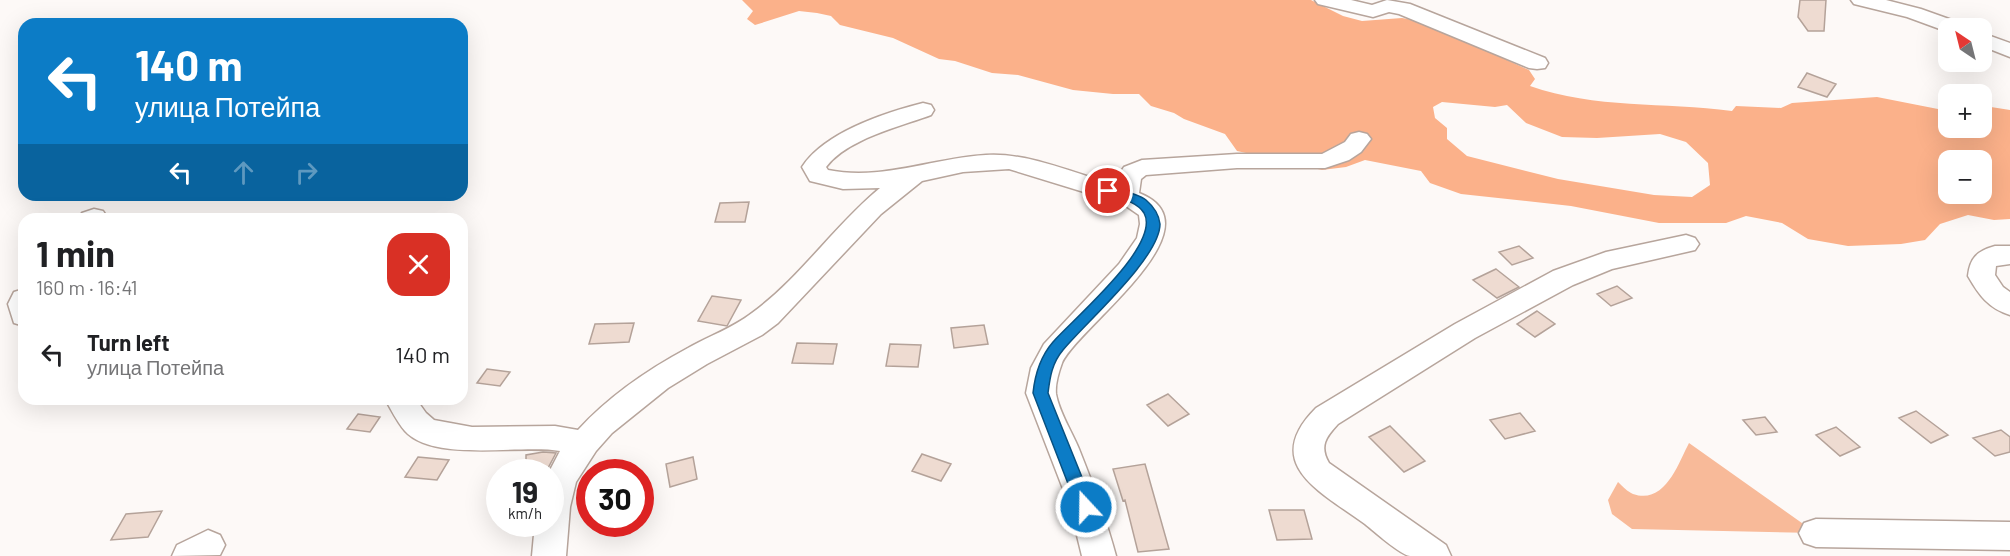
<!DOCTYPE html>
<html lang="en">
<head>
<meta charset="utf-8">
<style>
  :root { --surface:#fff; --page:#f2f2f2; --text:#202124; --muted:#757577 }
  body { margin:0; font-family:Barlow,sans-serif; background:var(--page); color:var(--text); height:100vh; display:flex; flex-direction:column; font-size:22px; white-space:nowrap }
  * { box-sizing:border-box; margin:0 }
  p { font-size:20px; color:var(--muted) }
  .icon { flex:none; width:33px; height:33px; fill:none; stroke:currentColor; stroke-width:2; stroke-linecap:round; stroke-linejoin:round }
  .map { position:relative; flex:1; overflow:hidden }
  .side { position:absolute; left:18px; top:213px; width:450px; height:192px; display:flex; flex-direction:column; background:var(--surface); border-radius:18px; box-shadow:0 6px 24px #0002 }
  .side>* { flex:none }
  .top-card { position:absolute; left:18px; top:18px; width:450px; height:183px; border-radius:18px; box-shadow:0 6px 24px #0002; background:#0c7cc6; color:#fff; overflow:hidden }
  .needle { width:39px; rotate:325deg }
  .controls { position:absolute; left:1938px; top:18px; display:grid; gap:12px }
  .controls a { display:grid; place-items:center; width:54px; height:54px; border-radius:12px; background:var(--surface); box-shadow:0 6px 24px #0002; font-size:30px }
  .speed { position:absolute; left:486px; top:459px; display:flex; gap:12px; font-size:30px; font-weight:700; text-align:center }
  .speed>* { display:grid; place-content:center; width:78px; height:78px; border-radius:50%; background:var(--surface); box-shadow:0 6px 24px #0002; line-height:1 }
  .speed small { font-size:15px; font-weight:400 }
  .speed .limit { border:9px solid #d22; background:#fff; color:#111 }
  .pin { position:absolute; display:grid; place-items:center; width:51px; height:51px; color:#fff; margin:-26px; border:3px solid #fff; border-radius:50%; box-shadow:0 2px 6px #0007 }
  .me { position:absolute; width:66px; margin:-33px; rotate:339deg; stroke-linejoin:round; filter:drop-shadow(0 0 4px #0008) }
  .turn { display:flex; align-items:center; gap:21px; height:126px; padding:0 18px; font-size:27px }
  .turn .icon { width:78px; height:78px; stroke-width:2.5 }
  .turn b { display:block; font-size:42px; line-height:51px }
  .lanes { display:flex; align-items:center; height:57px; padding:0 18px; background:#0003; justify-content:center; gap:30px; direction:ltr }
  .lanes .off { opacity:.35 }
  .round { display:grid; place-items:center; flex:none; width:63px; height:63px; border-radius:18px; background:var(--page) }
  .headline { display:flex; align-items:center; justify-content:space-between; height:102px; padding:0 18px }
  h1 { font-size:36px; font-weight:700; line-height:45px }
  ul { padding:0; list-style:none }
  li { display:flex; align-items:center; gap:18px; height:78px; padding:0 18px }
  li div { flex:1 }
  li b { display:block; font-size:22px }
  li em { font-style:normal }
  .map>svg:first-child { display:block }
</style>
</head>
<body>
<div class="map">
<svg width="2010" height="556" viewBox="0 0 2010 556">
  <rect width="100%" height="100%" fill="#fdf9f7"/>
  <path fill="#f8ba99" d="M1689 443 1816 533 1632 529 1612 514 1608 500 1618 482C1622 486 1628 492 1633 494 1665 505 1678 464 1689 443Z"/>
  <path fill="#fbb18a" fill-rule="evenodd" d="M742 0H1311L1343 16 1362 21 1402 18 1424 22 1529 70 1535 79 1530 86C1595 109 1664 102 1732 111L1736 106 1781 108 1792 103 1877 97 1948 111V128H1982V109L1991 107 2010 110V219L1994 220 1968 215 1940 224 1925 240 1901 244 1848 246 1808 239 1782 223 1746 216 1726 223H1659L1571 206 1461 194 1430 183 1421 171 1365 160 1346 167 1322 170 1237 151 1225 134 1184 119 1174 113 1151 106 1139 94H1113L1073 90 1018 75 992 73 955 61 939 59 893 38 840 25 831 16 817 13 799 11 755 25 747 19 753 11ZM1442 102 1495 107 1507 105 1526 123 1562 137 1597 138 1660 134 1686 142 1708 163 1710 185 1692 197 1654 195 1558 179 1467 156 1447 139V128L1435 118 1433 107ZM1948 160H1982V194H1948Z"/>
  <path fill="#eedbd1" stroke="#b4a299" stroke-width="1.5" d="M1800 0H1826L1824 31H1808L1798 17Z
    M1807 73 1836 84 1827 97 1798 87Z
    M749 202 745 222H715L720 203Z
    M1519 246 1533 258 1512 265 1499 252Z
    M1496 269 1519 287 1497 298 1473 280Z
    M1617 286 1632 298 1611 306 1597 294Z
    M712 296 741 300 727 326 698 321Z
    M1537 311 1555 324 1535 337 1517 324Z
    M634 323 629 342 589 344 595 324Z
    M984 325 988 344 954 348 951 328Z
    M797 343 837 344 833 364 792 363Z
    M890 344 921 345 918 367 886 366Z
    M487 369 510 372 500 386 477 383Z
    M1168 394 1189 414 1168 426 1147 405Z
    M1916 411 1948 435 1931 443 1899 418Z
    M1520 413 1535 431 1505 439 1490 420Z
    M358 414 380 417 370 432 347 429Z
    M1765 417 1777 432 1756 435 1743 420Z
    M1390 426 1425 461 1404 472 1369 437Z
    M1836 427 1860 447 1840 456 1816 435Z
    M2001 430 2010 437V452L1995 456 1973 438Z
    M543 452 556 453 548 468 526 472V455Z
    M922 454 951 464 941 481 912 471Z
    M418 457 449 460 437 480 405 477Z
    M693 457 697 479 670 487 666 464Z
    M1145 464 1169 549 1138 552 1125 500 1123 501 1113 469Z
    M1269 510H1304L1312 539 1277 540Z
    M162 511 148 537 111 540 126 514Z"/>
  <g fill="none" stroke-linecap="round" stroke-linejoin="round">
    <g stroke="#b7a59c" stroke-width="3">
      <path id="minor" d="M1315 0H1351L1372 5 1387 0 1410 4 1545 58 1548 63 1545 68 1537 69 1529 68 1399 14 1389 12 1373 17 1318 4Z
        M1851 0H1886L1921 9 1963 24 1966 28H1948V32L1907 17 1854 4Z
        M1982 33 2010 43V57L1982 46Z
        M923 103 931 105 934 110 931 115C899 127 847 139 826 167L828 170C882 181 933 158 986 155 1027 152 1076 174 1115 185L1116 179 1124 167 1142 160 1237 154H1322L1345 142 1351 134 1359 132 1367 134 1371 139 1361 152 1349 160 1325 168H1237L1146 175 1141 179 1139 193C1223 226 1078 327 1062 363 1059 371 1055 385 1056 394 1059 412 1072 432 1079 449 1093 484 1106 519 1116 556H1082L1070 507 1026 393 1031 368 1044 344 1119 264 1137 238 1140 224 1139 215 1123 204 1009 169 963 172 922 181 881 214 778 323 762 335 707 364 668 388 612 433 596 451 576 482 570 507 566 556H532L535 524H550V472H549L560 451C521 444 434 463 405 431 397 422 391 409 385 399H416L426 413 434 420 472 427 555 426 578 430C609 396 647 370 688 348 709 336 733 328 752 313 800 278 834 226 880 188L843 189 810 181 802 167C825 132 884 113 923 103Z
        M94 209 103 211 107 217 105 219H78L82 213Z
        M1686 235 1695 238 1699 244 1695 250 1612 269 1573 285 1475 338 1338 424C1326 437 1319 446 1329 463L1446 545 1451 556C1438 556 1422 556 1410 556 1399 554 1375 532 1365 524 1321 492 1260 464 1316 408L1455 324 1553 271 1606 252Z
        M1995 246H2010V264L1996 266 1995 275 2003 287 2010 292V315C1988 308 1979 295 1968 276 1970 258 1977 251 1995 246Z
        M24 289V326L14 323 8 304 14 292Z
        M1816 519 2010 522V550L1816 547 1804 543 1799 533 1804 523Z
        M208 530 220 535 225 545 220 555 172 556 177 545Z"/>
    </g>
    <use href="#minor" fill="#fff" fill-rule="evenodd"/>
  </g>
  <path fill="#0c7cc6" stroke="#085181" stroke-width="1.5" d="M1108 187C1119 190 1137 193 1146 200 1153 206 1159 215 1160 224 1160 258 1085 323 1063 350 1052 363 1050 377 1048 393L1094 507 1091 512 1086 514 1080 512 1077 507 1033 393C1035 374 1040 357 1053 342 1072 320 1162 245 1144 213 1136 200 1116 198 1103 193L1101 191 1103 188Z"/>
</svg>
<div class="controls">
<a><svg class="needle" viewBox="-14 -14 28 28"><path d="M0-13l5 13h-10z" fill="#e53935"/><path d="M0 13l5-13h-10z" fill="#757577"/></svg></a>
<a>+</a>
<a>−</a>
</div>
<div class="speed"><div>19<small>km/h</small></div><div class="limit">30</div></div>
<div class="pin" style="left:1108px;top:191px;background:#d93025"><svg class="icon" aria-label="arrive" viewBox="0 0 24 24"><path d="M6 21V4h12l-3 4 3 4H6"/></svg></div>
<svg class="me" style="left:1086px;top:507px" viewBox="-20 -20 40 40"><circle r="17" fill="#0c7cc6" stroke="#fff" stroke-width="3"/><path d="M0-11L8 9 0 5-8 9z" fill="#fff"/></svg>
<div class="top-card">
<div class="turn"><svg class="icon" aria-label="left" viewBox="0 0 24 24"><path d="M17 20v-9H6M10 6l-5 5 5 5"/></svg><div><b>140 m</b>улица Потейпа</div></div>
<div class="lanes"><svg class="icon" aria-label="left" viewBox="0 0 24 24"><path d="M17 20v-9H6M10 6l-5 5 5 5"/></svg><svg class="icon off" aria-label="ahead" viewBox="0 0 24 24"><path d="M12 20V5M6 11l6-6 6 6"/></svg><svg class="icon off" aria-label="right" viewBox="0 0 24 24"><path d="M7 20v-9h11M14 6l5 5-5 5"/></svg></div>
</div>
<section class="side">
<div class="headline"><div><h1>1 min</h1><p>160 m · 16:41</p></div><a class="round" style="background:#d93025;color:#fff"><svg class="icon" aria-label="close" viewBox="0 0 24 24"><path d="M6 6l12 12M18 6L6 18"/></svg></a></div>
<ul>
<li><svg class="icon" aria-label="left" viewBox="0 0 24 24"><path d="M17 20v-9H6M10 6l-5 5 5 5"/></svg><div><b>Turn left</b><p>улица Потейпа</p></div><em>140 m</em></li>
</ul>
</section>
</div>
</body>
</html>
